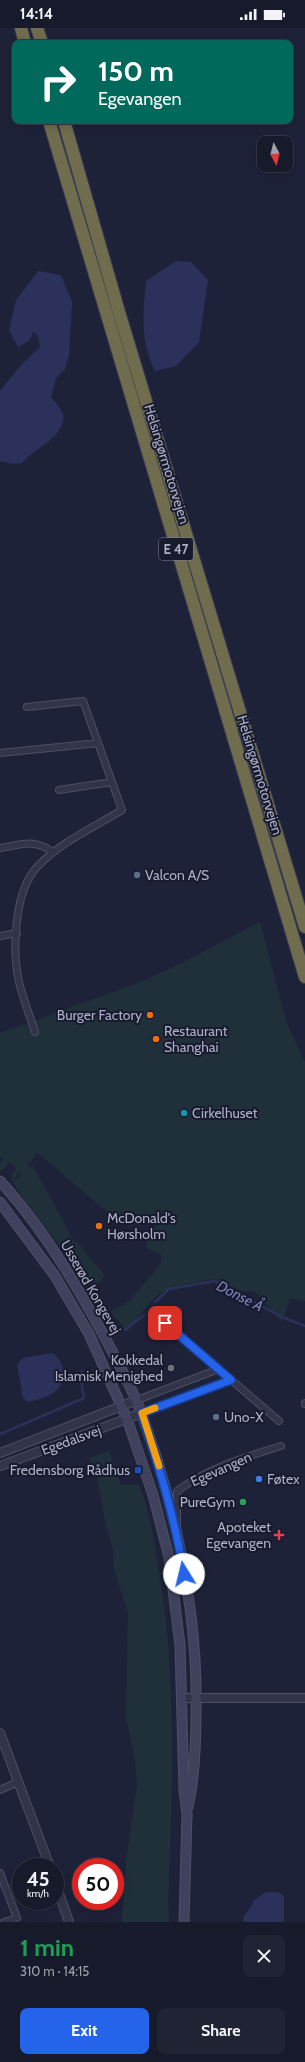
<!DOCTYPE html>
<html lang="en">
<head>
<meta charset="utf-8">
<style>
  :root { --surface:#161a2b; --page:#1f2333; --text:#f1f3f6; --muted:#9ea1a9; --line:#353847; --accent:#2563eb }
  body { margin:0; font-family:Cabin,sans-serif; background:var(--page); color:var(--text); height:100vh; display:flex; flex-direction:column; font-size:15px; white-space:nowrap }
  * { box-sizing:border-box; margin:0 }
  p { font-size:13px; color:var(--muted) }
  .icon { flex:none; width:22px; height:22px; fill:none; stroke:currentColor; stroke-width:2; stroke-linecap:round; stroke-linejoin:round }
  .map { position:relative; height:1894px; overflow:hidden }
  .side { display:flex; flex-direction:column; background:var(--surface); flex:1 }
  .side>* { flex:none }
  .banner { position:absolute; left:12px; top:12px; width:281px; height:84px; border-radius:8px; box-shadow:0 2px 10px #0003,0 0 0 1px var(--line); background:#00695c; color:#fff; overflow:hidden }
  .needle { width:26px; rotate:173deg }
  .tools { position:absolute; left:257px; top:108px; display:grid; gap:8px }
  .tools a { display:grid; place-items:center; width:36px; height:36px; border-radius:8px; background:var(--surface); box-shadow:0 2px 10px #0003,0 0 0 1px var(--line); font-size:20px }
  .speed { position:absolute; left:12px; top:1830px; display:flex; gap:8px; font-size:20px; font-weight:700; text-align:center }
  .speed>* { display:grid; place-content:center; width:52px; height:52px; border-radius:50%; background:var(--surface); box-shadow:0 2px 10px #0003,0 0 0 1px var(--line); line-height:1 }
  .speed small { font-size:10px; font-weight:400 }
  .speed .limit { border:6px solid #d22; background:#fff; color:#111 }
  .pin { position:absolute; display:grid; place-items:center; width:34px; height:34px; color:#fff; margin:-17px; border-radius:8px; box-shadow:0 2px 6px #0006 }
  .me { position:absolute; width:44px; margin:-22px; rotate:351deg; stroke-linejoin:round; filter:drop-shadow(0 0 3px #0008) }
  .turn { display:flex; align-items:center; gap:14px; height:84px; padding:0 20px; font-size:18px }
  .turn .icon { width:52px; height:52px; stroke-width:2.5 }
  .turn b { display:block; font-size:28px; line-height:34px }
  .round { display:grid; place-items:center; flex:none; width:42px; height:42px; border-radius:8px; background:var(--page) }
  .summary { display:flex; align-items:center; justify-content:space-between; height:68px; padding:0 20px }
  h1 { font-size:24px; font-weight:700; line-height:30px; color:#1e9e55 }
  .button { display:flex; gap:8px; margin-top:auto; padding:8px 20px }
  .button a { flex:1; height:46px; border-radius:8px; background:var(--accent); color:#fff; font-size:16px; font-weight:700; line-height:46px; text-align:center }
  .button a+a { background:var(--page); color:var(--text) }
  .status { display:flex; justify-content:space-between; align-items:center; height:28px; padding:0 20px; background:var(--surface); direction:ltr }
  .status svg { height:11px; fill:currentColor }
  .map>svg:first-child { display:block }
</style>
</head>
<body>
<div class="status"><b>14:14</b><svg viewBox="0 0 49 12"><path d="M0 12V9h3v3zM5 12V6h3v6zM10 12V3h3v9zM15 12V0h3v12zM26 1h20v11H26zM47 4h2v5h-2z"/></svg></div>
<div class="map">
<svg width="305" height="1894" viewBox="0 0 305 1894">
  <rect width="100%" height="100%" fill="#1e2239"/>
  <path fill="#20303a" d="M260 894 286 993 305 1034V1273L290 1270 282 1294 255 1264 238 1262 214 1251 172 1259 156 1268 126 1304 120 1294 110 1284 130 1273 161 1235 162 1227 146 1220 151 1202 156 1197 138 1192 111 1187 37 1124 27 1140 33 1138 75 1215 77 1214 105 1248 94 1258 68 1229 16 1160 14 1154 21 1145 20 1143 12 1155V1146L16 1139 9 1134 3 1142H0V1136L3 1131 0 1129V1005L141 954 180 936Z
    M109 1423 121 1457H139C150 1483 153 1509 158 1536 177 1647 173 1760 168 1871L169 1894H122L126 1834 137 1757 135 1731 126 1690 128 1584 114 1541 113 1520 106 1499 96 1443 89 1430Z"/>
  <path fill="#2c315b" d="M176 233 191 234 208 252 199 314 176 338 155 343C140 314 143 284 146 253Z
    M38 243 61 247 72 274 69 327 65 341 56 350 51 369C55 374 62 382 63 387 67 408 32 422 22 435L13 436 0 433V363L21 337 40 319 38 308 33 304 30 312 18 319 9 303 16 272Z
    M52 1325C58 1329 62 1334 63 1342 66 1364 46 1370 28 1374L23 1370 17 1336 23 1330Z
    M266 1864H278L284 1868V1894H243C243 1885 252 1881 254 1872Z"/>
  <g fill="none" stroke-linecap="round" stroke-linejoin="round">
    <path stroke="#2c315b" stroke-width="2.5" d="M155 1274 169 1261 215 1253 282 1289 305 1298
      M125 1302 144 1287
      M0 1406 84 1370 80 1347 82 1343"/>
    <g stroke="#4d4f64" stroke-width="8">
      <path id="minor" d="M27 679 83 673 122 782C94 799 61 814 38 838 14 862 12 922 19 954 23 971 30 988 35 1004
        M0 725 98 715
        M59 762 112 754
        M0 820C22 817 33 810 53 824
        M0 908 17 905
        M157 1288 279 1393
        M137 1372 219 1341
        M305 1375V1376
        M142 1385 231 1351
        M177 1498V1463C208 1440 245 1429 281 1418
        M0 1762 18 1754
        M0 1845 17 1890 4 1894"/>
    </g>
    <g stroke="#4d4f64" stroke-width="10">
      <path id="tertiary" d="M0 1425 137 1372
        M0 1438 142 1385
        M182 1670H305
        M0 1705 50 1839
        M55 1854 69 1894"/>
    </g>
    <g stroke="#4d4f64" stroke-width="11">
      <path id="secondary" d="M0 1153C37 1193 66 1239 92 1286 108 1315 124 1344 137 1374 145 1392 150 1412 157 1431 182 1513 198 1599 196 1685 196 1716 195 1748 188 1779
        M0 1174 55 1248 89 1306 127 1391 153 1467 169 1529 180 1617 184 1762 187 1786 184 1894"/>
    </g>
    <g stroke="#3a3c51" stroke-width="14">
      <path id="motorway" d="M21 0 25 15
        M37 0 42 15
        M49 93 305 949
        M64 93 119 284 305 899"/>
    </g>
    <use href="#minor" stroke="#323549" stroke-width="6"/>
    <use href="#tertiary" stroke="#323549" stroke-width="8"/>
    <use href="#secondary" stroke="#40425d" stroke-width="9"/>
    <use href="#motorway" stroke="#706d4e" stroke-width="12"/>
  </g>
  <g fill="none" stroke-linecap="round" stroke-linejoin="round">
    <g stroke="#184099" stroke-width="10">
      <path id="route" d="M165 1295 231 1352 142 1385C159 1439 175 1490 184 1546"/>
    </g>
    <use href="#route" stroke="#2563eb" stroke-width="7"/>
    <path stroke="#f59e0b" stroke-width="7" d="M155 1380 142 1385 159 1438"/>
  </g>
  <g fill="#5c6f8a" stroke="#181a2e" stroke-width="1.5">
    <circle cx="137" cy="847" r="4"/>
    <circle cx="216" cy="1389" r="4"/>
  </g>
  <g fill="#e8710a" stroke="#181a2e" stroke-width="1.5">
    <circle cx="150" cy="987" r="4"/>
    <circle cx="156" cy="1011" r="4"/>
    <circle cx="99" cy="1198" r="4"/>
  </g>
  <circle fill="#0f9aa8" stroke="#181a2e" stroke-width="1.5" cx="184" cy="1085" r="4"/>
  <circle fill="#6b7280" stroke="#181a2e" stroke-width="1.5" cx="171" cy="1340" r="4"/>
  <rect fill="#1a4fb4" stroke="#181a2e" stroke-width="1.5" x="134" y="1438" width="8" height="8" rx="2"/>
  <circle fill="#3f7fe0" stroke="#181a2e" stroke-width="1.5" cx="259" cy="1451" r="4"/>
  <circle fill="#2e9e5b" stroke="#181a2e" stroke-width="1.5" cx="243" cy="1474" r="4"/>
  <path fill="#e0444e" stroke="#181a2e" stroke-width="1.5" d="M277 1501h4v4h4v4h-4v4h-4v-4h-4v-4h4z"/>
  <g text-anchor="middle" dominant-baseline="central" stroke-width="4" stroke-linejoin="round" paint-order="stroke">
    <rect fill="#181a2e" stroke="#808298" stroke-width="1" x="159" y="510" width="34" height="22" rx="3"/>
    <g font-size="13" font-weight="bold" fill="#acafc6">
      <text x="176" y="521">E 47</text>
    </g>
    <g font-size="14" fill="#acafc6" stroke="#181a2e">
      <text transform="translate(167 436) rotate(73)">Helsingørmotorvejen</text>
      <text transform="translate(260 747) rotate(73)">Helsingørmotorvejen</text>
      <text transform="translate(91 1259) rotate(60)">Usserød Kongevej</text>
      <text transform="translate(71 1412) rotate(-20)">Egedalsvej</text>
      <text transform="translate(221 1441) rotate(-24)">Egevangen</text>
    </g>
    <g font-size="14" fill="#acafc6" stroke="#181a2e" text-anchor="start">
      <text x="145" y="847">Valcon A/S</text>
      <text x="142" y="987" text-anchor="end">Burger Factory</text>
      <text x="164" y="1003">Restaurant<tspan x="164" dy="16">Shanghai</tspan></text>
      <text x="192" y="1085">Cirkelhuset</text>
      <text x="107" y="1190">McDonald's<tspan x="107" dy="16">Hørsholm</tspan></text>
      <text x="163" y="1332" text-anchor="end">Kokkedal<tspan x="163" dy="16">Islamisk Menighed</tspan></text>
      <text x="224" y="1389">Uno-X</text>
      <text x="130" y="1442" text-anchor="end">Fredensborg Rådhus</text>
      <text x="267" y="1451">Føtex</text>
      <text x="235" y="1474" text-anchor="end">PureGym</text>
      <text x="271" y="1499" text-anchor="end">Apoteket<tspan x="271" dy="16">Egevangen</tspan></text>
    </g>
    <g font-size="15" font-style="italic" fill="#7a81b6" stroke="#181a2e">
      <text transform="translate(240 1268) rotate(27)">Donse Å</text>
    </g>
  </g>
</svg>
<div class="tools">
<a><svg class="needle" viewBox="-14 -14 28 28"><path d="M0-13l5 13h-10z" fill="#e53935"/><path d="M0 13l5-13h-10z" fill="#9ea1a9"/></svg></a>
</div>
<div class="speed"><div>45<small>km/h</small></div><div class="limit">50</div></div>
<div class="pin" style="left:165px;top:1295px;background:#d93025"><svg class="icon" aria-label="arrive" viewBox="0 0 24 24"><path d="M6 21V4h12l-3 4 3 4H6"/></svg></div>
<svg class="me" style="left:184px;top:1546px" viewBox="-20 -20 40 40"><circle r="19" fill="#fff"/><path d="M0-13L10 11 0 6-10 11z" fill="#2563eb"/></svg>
<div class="banner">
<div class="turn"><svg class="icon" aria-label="right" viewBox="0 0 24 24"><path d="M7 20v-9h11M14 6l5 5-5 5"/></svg><div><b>150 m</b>Egevangen</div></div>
</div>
</div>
<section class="side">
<div class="summary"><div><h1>1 min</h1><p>310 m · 14:15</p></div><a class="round"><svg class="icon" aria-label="close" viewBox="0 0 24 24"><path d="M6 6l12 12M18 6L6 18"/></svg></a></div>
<div class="button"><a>Exit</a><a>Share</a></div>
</section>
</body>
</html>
